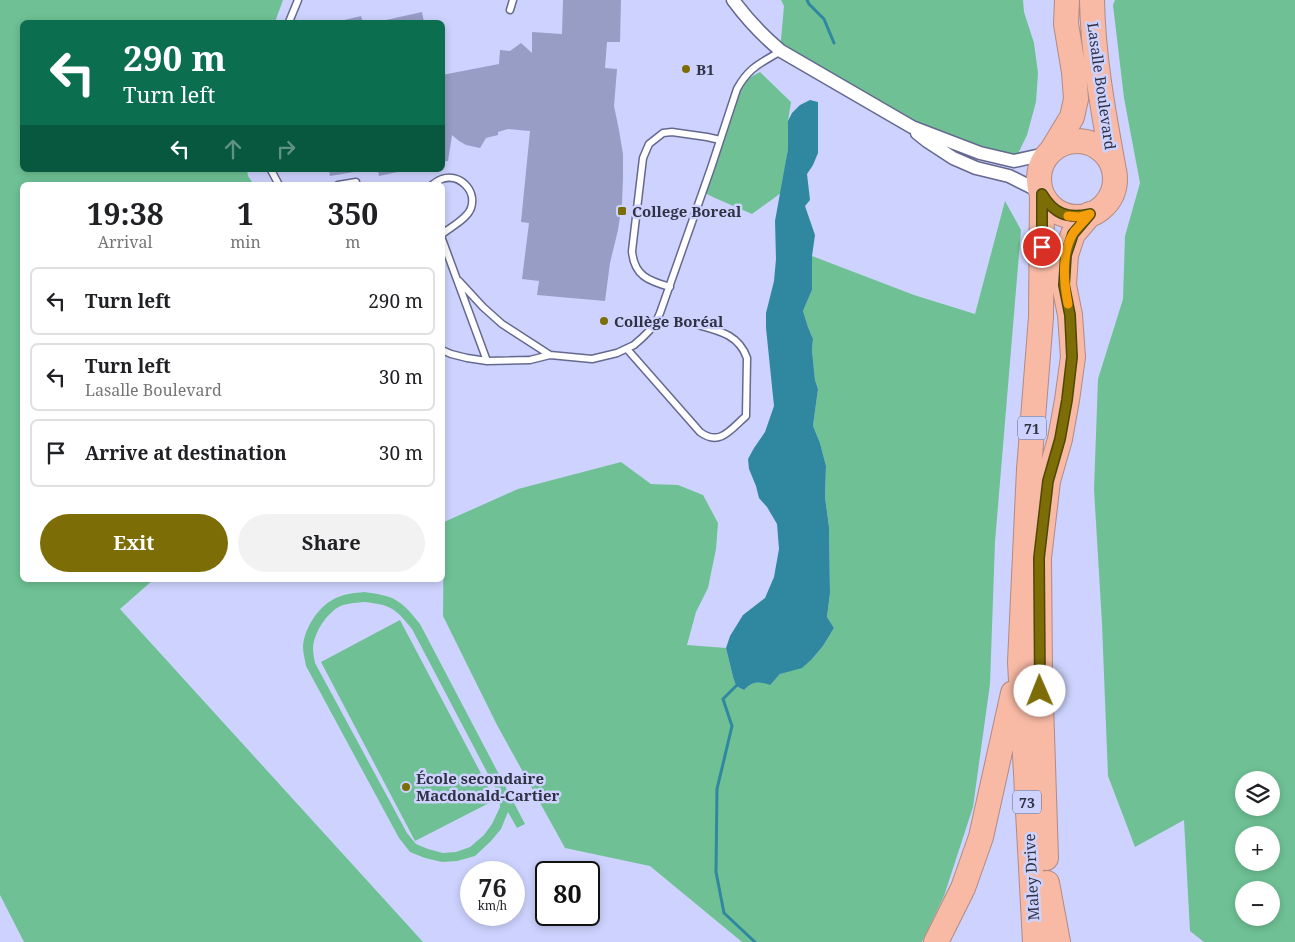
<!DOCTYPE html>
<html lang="en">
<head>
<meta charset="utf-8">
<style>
  :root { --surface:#fff; --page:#f2f2f2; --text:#202124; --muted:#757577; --line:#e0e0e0; --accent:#7c6d07 }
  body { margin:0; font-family:"Noto Serif",serif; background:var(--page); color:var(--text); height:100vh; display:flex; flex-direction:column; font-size:19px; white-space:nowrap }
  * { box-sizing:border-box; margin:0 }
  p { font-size:16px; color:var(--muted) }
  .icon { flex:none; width:28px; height:28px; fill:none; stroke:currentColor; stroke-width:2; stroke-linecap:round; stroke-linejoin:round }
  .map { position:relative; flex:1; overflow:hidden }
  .details { position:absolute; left:20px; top:182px; width:425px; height:400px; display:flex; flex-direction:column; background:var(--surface); border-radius:8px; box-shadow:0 2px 8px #0003 }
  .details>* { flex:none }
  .banner { position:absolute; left:20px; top:20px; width:425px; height:152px; border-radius:8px; box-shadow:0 2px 8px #0003; background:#0b6e4f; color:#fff; overflow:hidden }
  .buttons { position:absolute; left:1235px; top:771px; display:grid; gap:10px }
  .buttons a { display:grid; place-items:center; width:45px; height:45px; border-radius:50%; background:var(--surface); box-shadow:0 2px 8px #0003; font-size:25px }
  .speed { position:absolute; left:460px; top:861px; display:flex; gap:10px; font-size:25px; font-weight:700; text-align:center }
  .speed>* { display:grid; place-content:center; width:65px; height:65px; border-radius:50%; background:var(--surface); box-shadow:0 2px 8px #0003; line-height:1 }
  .speed small { font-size:12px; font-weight:400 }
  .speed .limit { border:2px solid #111; border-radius:8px; background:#fff; color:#111 }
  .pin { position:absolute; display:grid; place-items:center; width:42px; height:42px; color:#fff; margin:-21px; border:2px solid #fff; border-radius:50%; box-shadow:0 1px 5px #0007 }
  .me { position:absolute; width:55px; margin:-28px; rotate:359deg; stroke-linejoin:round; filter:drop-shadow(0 0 4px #0008) }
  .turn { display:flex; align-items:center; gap:18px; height:105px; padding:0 20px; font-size:22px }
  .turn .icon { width:65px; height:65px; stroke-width:2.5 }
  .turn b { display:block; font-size:35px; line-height:42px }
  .lanes { display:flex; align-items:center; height:48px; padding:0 20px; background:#0003; justify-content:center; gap:25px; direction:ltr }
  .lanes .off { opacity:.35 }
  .eta { display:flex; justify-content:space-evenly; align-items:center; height:85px; text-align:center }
  .eta b { font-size:30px; font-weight:700; line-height:35px }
  .primary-button { display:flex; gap:10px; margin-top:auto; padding:10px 20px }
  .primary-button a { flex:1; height:58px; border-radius:30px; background:var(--accent); color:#fff; font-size:20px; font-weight:700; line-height:58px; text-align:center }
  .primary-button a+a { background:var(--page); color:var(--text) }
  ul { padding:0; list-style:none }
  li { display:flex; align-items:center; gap:15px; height:68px; margin:0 10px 8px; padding:0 10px; border:2px solid var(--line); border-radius:8px }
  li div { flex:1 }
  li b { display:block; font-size:19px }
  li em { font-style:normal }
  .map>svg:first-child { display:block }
</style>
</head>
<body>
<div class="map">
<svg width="1295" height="942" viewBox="0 0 1295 942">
  <rect width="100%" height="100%" fill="#cdd3fe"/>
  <path fill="#6fc195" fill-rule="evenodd" d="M0 0H283L275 22H22V170H247L248 176 254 185H22V580H153L120 609 423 942H24L0 895Z
    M781 0H1023L1024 12 1034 43 1038 73 1036 102 1027 135 1015 160 978 155 780 51 784 6Z
    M1115 0H1295V942H1204L1190 931 1184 820 1135 847 1108 776 1102 624 1094 489 1098 379 1123 299 1125 236 1140 183 1124 98 1113 5ZM1244 780H1271V808H1244ZM1244 835H1271V862H1244ZM1244 890H1271V918H1244Z
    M760 72 791 102 788 121V149L781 193 752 214 715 198 703 192 739 85 747 79Z
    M1005 201 1021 230 995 542 990 684 973 807 944 896 922 942H742L650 866 565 848 497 725 443 616 444 522 518 489 621 462 651 484 678 485 703 495 718 523 716 549 708 588 696 612 687 645 726 648 733 677 736 686 744 690C753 681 758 681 770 684L780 674 812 659 823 646 834 628 827 617 830 593 829 527 825 497 826 466 820 443 813 426 818 389 815 380 812 350 813 339 808 327 803 311 812 290V256L914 295 975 314Z
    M364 592C395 596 400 599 420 624L525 824 517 828 508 812 501 829 491 841 475 856 457 861 442 862 425 858 410 852 399 838 306 666C305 660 303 653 303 647 304 629 318 607 334 599 343 594 354 593 364 592ZM364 602C391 605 395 608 412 629L499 795 500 807 492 824 484 835 470 847 456 852 443 853 428 849 416 844 407 833 315 663C314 658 313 653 313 648 314 633 325 616 337 608 345 603 355 603 364 602Z
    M400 620 495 800 415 841 321 662Z"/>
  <path fill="#3088a0" d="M810 100 818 102V153L813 165 807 174 810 200 805 206 815 235 812 256V290L803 311 808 327 813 339 812 350 815 380 818 389 813 426 820 443 826 466 825 497 829 527 830 593 827 617 834 628 823 646 812 659 802 668 780 674 770 685C758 681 753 681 744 690L736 686 733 677 726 648 730 636 743 615 765 598 774 577 779 549 777 524 767 507 759 498 756 486 749 469 748 459 754 448 765 432 774 406 766 328V313L774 281 776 259 775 221 788 149V121L792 113 800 105Z"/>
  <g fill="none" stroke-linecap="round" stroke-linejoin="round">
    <path stroke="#3088a0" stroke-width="3" d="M807 0 809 4 824 19 834 43
      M736 686 723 699 732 726 717 789 716 872 724 913 755 942"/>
  </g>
  <path fill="#989dc6" d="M563 0H621L620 42H607L605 68 617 69 614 106 619 130 623 154V178L622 203 618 230 610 263 605 301 537 295 539 281 522 279 529 223 521 222 530 131 508 129 498 132V135L486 138 480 148 466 145 459 141 452 135 448 161 442 162V75L499 64 500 50 510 51 521 43 532 53V32L562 34Z
    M422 12 424 22H377Z
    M361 16 363 22H336Z
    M329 170H360V171L330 176Z
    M378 170H402V171L379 176Z"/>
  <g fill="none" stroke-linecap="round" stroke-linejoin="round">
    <g stroke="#65698f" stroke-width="9">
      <path id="lane" d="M510 10 513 0
        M289 22 298 0
        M271 170 279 185
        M338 185 356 182
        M432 185C435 183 438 180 442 179 459 173 477 190 471 208 468 218 451 227 442 234
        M442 239 487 361
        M459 281 483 307 502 324 550 355
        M670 287C649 281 634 276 632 251L643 158 649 144 663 133 672 132 707 137 720 140
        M627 349 700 432C720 447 731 429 746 416L747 358C738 332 714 330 691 323
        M442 350 451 354 467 358 487 361 530 360 550 355 592 359 617 353 634 345 642 338 649 331 656 322 660 313 711 168 737 89C749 67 761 63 781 51"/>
    </g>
    <g stroke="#65698f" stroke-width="15">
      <path id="street" d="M733 0C747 19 763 36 781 51L912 127 980 153 1014 161 1050 153
        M917 133 927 141 953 158 976 168 1009 176 1041 192"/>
    </g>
    <g stroke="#b28a83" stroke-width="26">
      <path id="highway" d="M1092 0C1093 56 1103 110 1113 165
        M1039 179a38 38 0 1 1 76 0a38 38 0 1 1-76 0Z
        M1052 150 1072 117 1076 99 1074 72 1066 24 1067 0
        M1046 858 1040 672 1039 558 1048 481 1060 439 1067 400 1073 357 1070 315 1064 285 1066 255 1073 234 1090 214
        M1047 883 1058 942
        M936 942 963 888 981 837 1013 693
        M1035 942 1020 662 1029 469 1041 317 1042 194"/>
    </g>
    <use href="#lane" stroke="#fff" stroke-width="6"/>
    <use href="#street" stroke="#fff" stroke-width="12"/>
    <use href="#highway" stroke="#f8baa5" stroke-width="24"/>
  </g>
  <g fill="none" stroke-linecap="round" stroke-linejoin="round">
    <g stroke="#514705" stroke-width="12">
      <path id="route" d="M1040 691 1039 558 1048 481 1060 439 1067 400 1072 357 1070 315 1064 285 1066 255 1073 234 1090 214C1067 219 1054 214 1042 194V247"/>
    </g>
    <use href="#route" stroke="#7c6d07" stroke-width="9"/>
    <path stroke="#f59e0b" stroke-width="9" d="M1068 304C1064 283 1061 251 1074 232 1079 226 1085 220 1090 214L1079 217 1068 216"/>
  </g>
  <g fill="#7c6d07" stroke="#cdd3fe" stroke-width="2">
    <circle cx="686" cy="69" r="5"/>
    <rect x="617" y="206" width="10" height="10" rx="2.5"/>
    <circle cx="604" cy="321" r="5"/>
    <circle cx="406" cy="787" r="5"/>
  </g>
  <g text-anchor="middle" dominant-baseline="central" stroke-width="5" stroke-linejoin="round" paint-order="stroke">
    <g fill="#cdd3fe" stroke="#5f627b" stroke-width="1">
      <rect x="1018" y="416.5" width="28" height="23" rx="4"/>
      <rect x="1013" y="790.5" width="28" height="23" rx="4"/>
    </g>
    <g font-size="14" font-weight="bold" fill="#303243">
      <text x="1032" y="428">71</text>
      <text x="1027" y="802">73</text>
    </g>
    <g font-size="15" font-weight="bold" fill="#303243" stroke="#cdd3fe" text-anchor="start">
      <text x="696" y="69">B1</text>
      <text x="632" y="211">College Boreal</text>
      <text x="614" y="321">Collège Boréal</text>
      <text x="416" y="778">École secondaire<tspan x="416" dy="17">Macdonald-Cartier</tspan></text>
    </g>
    <g font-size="15" fill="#303243" stroke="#cdd3fe">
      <text transform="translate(1102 86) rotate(82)">Lasalle Boulevard</text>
      <text transform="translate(1031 877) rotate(-93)">Maley Drive</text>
    </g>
  </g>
</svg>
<div class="buttons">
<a><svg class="icon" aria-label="layers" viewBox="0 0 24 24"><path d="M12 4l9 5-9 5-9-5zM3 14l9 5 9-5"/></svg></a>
<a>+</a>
<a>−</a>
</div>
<div class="speed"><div>76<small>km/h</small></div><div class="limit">80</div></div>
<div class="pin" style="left:1042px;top:247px;background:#d93025"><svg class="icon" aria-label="arrive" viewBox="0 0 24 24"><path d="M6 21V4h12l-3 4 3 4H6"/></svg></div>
<svg class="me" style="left:1040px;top:691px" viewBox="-20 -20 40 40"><circle r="19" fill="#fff"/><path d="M0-13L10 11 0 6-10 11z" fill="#7c6d07"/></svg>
<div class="banner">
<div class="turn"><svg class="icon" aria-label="left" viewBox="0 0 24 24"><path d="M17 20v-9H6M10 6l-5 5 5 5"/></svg><div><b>290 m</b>Turn left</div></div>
<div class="lanes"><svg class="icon" aria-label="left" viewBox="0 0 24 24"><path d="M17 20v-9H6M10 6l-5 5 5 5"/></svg><svg class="icon off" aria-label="ahead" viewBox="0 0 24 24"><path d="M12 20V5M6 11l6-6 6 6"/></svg><svg class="icon off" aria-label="right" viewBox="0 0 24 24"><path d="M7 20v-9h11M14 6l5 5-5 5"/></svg></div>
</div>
<section class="details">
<div class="eta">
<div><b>19:38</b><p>Arrival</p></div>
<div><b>1</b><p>min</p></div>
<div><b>350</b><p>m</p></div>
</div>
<ul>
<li><svg class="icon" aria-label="left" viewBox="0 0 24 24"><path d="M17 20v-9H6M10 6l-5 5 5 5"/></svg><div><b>Turn left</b></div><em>290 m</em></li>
<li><svg class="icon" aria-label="left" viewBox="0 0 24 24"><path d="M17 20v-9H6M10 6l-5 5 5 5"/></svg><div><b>Turn left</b><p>Lasalle Boulevard</p></div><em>30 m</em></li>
<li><svg class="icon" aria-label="arrive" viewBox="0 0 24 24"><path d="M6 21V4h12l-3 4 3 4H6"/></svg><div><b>Arrive at destination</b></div><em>30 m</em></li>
</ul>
<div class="primary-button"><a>Exit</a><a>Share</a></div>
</section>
</div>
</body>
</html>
